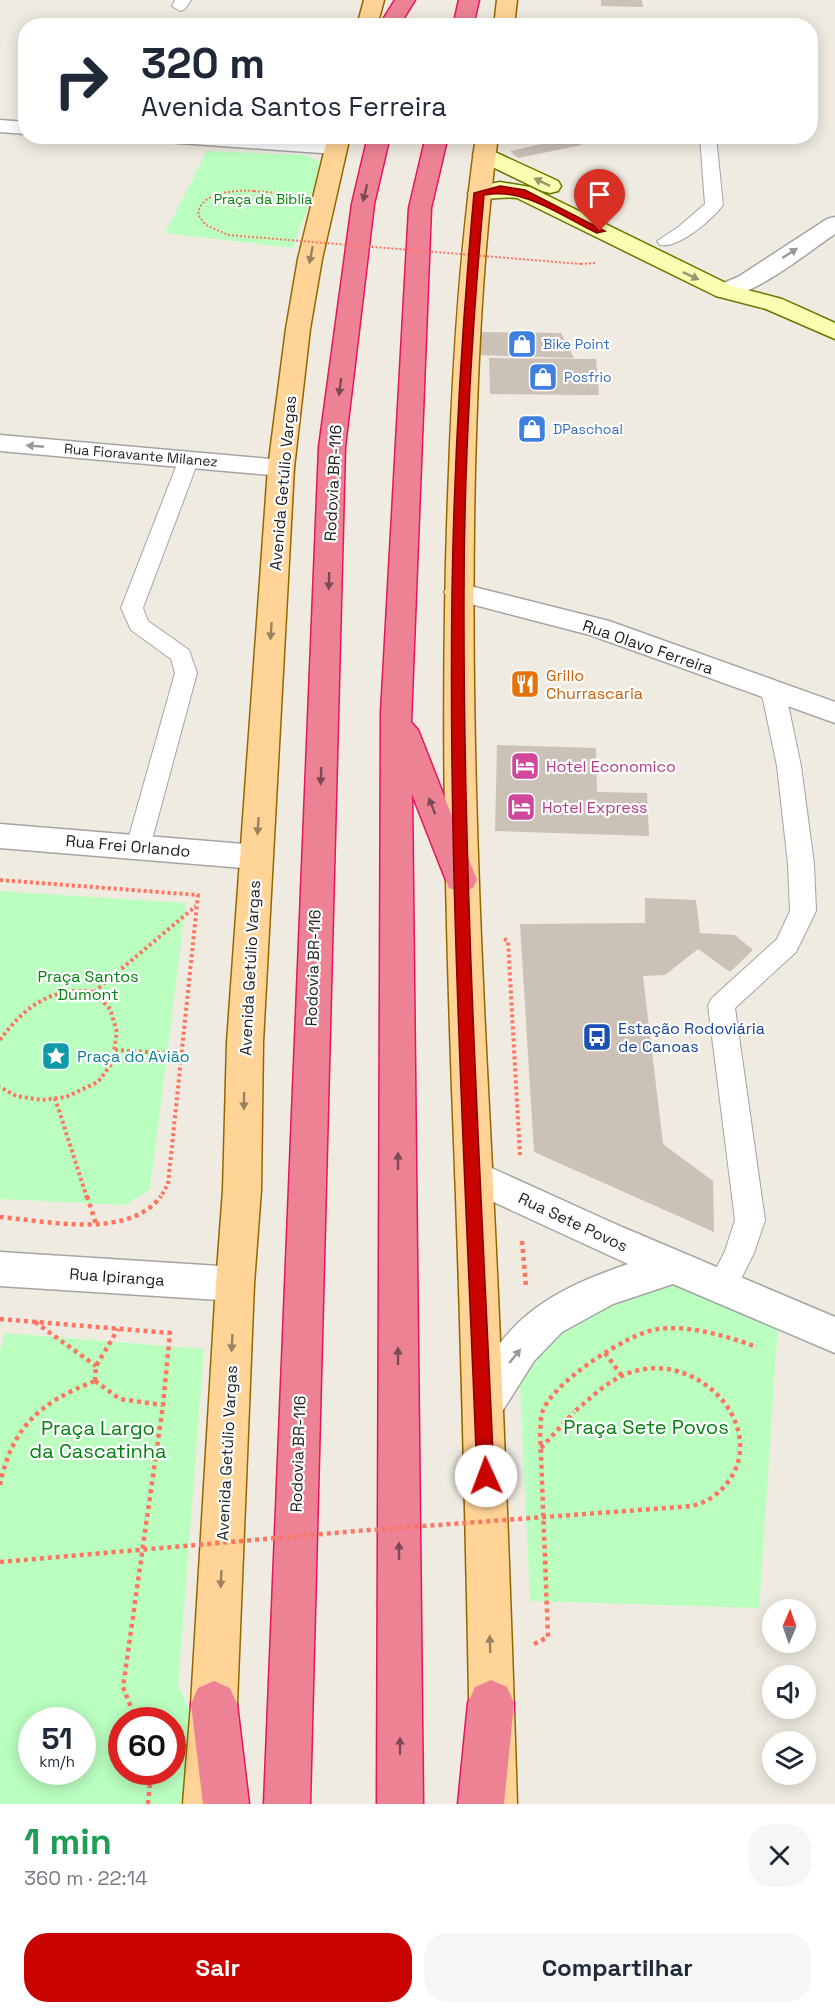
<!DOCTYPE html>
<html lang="pt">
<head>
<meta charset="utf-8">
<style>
  :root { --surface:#fff; --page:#f6f6f7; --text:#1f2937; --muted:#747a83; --accent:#c90300 }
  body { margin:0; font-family:"Space Grotesk",sans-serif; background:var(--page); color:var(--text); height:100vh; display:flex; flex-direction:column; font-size:22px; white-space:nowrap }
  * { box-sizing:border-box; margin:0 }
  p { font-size:20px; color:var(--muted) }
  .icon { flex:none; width:33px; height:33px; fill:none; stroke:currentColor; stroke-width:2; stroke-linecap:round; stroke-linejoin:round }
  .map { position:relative; height:1804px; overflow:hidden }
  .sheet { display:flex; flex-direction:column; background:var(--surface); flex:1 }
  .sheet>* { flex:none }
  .banner { position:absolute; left:18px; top:18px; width:800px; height:126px; border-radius:24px; box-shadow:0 3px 15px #0003; background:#fff; color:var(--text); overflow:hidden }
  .needle { width:39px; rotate:2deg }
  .fabs { position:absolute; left:762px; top:1599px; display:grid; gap:12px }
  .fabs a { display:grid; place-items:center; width:54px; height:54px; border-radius:50%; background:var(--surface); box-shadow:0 3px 15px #0003; font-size:30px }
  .speed { position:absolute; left:18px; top:1707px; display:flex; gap:12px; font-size:30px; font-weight:700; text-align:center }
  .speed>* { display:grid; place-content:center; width:78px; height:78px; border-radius:50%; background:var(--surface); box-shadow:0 3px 15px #0003; line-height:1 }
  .speed small { font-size:15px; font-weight:400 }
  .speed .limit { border:9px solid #d22; background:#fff; color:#111 }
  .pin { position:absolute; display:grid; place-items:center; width:51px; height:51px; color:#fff; margin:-62px -26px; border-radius:50% 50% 50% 0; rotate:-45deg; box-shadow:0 0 6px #0007 }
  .pin .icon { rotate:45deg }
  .me { position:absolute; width:66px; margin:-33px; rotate:358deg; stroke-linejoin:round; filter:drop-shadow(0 0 4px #0008) }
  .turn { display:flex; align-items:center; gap:21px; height:126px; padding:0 24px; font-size:27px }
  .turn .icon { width:78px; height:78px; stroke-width:2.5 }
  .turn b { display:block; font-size:42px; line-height:51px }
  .round { display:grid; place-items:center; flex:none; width:63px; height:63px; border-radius:24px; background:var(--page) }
  .overview { display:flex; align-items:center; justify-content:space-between; height:102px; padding:0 24px }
  h1 { font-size:36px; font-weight:700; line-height:45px; color:#1e9e55 }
  .button { display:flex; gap:12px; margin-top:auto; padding:12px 24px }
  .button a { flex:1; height:69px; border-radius:24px; background:var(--accent); color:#fff; font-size:24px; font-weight:700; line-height:69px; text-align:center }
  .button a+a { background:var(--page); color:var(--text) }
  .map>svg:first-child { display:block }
</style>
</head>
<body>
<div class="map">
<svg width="835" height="1804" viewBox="0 0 835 1804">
  <rect width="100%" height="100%" fill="#efebe1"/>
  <path fill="#bafec0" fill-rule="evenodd" d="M207 151 304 155 318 161 324 172 315 187 293 248 165 233Z
    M0 891 186 903 150 1189 126 1205 0 1199Z
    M668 1281 778 1324 759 1608 530 1601 520 1386 548 1342 580 1318Z
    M5 1333 204 1349 178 1685 196 1724 183 1804H0V1351ZM32 1720H82V1772H32ZM122 1720H172V1772H122Z"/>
  <path fill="#cbc1b7" d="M601 0H642L643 7 601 6Z
    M574 137 582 145 518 158 510 151Z
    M478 332 561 333 574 358 477 355Z
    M489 358 596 359 599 395 490 394Z
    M497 745 596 748 597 792 647 793 649 836 495 831Z
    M645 898 696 900 700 933 735 935 753 950 730 972 698 949 665 975 643 976 663 1144 713 1181 714 1232 534 1152 520 924 645 923Z"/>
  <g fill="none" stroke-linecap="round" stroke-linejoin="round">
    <g stroke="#a4a4a4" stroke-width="2">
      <path id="lane" d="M175 0H191L185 9 180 11 172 6Z
        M700 136H716L723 205C712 220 678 249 660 245L657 241 677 228 705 204Z
        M189 453 196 455 199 459 143 608 148 621 189 650 197 673 150 847 147 853 138 856 129 853 126 847 175 673 171 659 131 630 121 608 179 459 182 455Z
        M773 682 781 685 785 690 801 766 814 864 816 911 796 952 735 1008 765 1220 754 1253 733 1295 722 1299 711 1295 707 1286 725 1251 735 1220 708 1005 712 998 777 939 790 911 788 864 777 766 761 690 765 685Z"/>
    </g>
    <g stroke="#a4a4a4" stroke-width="3">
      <path id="street" d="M0 120 26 122V134L0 132Z
        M155 136H274L336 140 344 142 347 147 344 152 336 154 165 142 157 141Z
        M835 217V234C809 251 746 304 716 296L712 291 716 286 738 277 827 219Z
        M0 435 281 460 290 462 294 468 290 474 281 476 0 451Z
        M458 583 609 621 835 702V723L590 635 448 598 444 592 448 586Z
        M0 824 256 845 267 849 272 857 267 865 256 869 0 848Z
        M474 1160 622 1227 835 1317V1353L673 1284 613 1304 562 1332 534 1361 498 1418 484 1424 470 1418 464 1405C501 1322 543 1293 628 1264L461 1187 455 1176 461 1165Z
        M0 1252 235 1267 249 1272 254 1284 249 1296 235 1301 0 1286Z"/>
    </g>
    <g stroke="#687700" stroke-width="3">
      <path id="secondary" d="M484 147 558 181 561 186 558 191 550 193 542 191 476 159 473 154 476 149Z
        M500 182 530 187 732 286 782 299 835 323V339L766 309 716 296 517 198C501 196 485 201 471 198L468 193 471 188Z"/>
    </g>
    <g stroke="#956600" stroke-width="3">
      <path id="primary" d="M364 0H384L377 26H357Z
        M497 0H517L514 26H494Z
        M328 136H350L322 259 310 329 294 468 263 1042 261 1190 254 1284 237 1704 229 1804H183L191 1704 216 1284 223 1190 227 1042 268 468 286 329 298 259Z
        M476 136H498C483 248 478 359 475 471 470 684 478 896 489 1108 501 1340 510 1572 517 1804H471C467 1575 462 1346 453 1116 445 901 440 686 449 471 453 359 460 248 476 136Z"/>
    </g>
    <g stroke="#e61659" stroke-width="3">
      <path id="highway" d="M395 0H415L399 26H379Z
        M459 0H479L473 26H453Z
        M368 136H390L374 204 345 447 310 1804H264L319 447 352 204Z
        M426 136H448L431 208 411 722 418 730 477 880 473 888 461 892 449 888 412 794 423 1804H377L381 713 409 208Z
        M491 1680 507 1687 514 1703 504 1804H458L468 1703 475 1687Z
        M214 1681 230 1688 237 1704 249 1804H203L191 1704 198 1688Z"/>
    </g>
    <path stroke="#ff7562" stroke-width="2" stroke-dasharray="2 2" stroke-linecap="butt" d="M254 191 293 194
      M581 264 595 263"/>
    <path stroke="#ff7562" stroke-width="4" stroke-dasharray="3 3" stroke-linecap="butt" d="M0 880 198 895 168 1184 160 1198
      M504 939 508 941 520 1156
      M94 992 196 906
      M0 1040C24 1007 52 986 94 992L110 1009 117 1032 112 1063 98 1082 66 1097 42 1100 16 1096 0 1087
      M115 1050 182 1054
      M55 1098 87 1198"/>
    <path stroke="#ff7562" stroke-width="4.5" stroke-dasharray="4 4" stroke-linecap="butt" d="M87 1196 96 1224
      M0 1217C47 1221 129 1240 161 1196
      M522 1241 526 1287
      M0 1319 170 1333 163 1405 123 1687 136 1720
      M35 1322 96 1366
      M605 1353 622 1376
      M95 1381 120 1399 163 1405
      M95 1381 96 1366 118 1329
      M541 1448 574 1412
      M0 1485C12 1426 41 1402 95 1381
      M534 1644 548 1637 540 1431C541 1425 540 1418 542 1413 551 1383 628 1333 658 1329 691 1325 726 1336 757 1347
      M148 1804 151 1772"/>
    <use href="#lane" fill="#fff" fill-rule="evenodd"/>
    <use href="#street" fill="#fff" fill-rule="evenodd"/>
    <use href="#secondary" fill="#f9feb0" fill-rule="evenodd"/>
    <use href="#primary" fill="#ffd496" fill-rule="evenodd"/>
    <use href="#highway" fill="#ed8294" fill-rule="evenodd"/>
    <path stroke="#ff7562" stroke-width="2" stroke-dasharray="2 2" stroke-linecap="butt" d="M254 191C236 190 200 191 198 215L206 225 228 235 581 264"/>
    <path stroke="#ff7562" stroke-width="4.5" stroke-dasharray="4 4" stroke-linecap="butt" d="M0 1562 357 1531 693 1506C700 1503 708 1501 714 1496 780 1444 709 1351 635 1371 611 1377 592 1397 574 1412"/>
  </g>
  <defs><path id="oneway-solid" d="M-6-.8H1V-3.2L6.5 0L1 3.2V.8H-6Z" transform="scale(1.5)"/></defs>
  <g fill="#96996e">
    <use href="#oneway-solid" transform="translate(542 182) rotate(-154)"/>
    <use href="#oneway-solid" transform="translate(691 276) rotate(25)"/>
  </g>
  <g fill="#7b4a53">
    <use href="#oneway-solid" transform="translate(365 193) rotate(104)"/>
    <use href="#oneway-solid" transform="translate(340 387) rotate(97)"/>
    <use href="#oneway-solid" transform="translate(329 581) rotate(91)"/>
    <use href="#oneway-solid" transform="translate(321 776) rotate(92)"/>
    <use href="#oneway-solid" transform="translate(432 806) rotate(-111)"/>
    <use href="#oneway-solid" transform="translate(398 1161) rotate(-90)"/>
    <use href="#oneway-solid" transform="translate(398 1356) rotate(-90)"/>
    <use href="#oneway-solid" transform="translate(399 1551) rotate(-90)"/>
    <use href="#oneway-solid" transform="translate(400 1746) rotate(-90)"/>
  </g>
  <g fill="#999">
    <use href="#oneway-solid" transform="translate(790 253) rotate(-33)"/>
    <use href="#oneway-solid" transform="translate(35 446) rotate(-175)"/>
    <use href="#oneway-solid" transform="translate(515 1356) rotate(-51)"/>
  </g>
  <g fill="#998260">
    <use href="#oneway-solid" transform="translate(311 255) rotate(101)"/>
    <use href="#oneway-solid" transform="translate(271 631) rotate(94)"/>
    <use href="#oneway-solid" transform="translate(258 826) rotate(94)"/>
    <use href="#oneway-solid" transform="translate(244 1101) rotate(91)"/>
    <use href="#oneway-solid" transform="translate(232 1343) rotate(93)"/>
    <use href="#oneway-solid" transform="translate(221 1579) rotate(93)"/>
    <use href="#oneway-solid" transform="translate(490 1644) rotate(-92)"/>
  </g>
  <path fill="#c90300" stroke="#830200" stroke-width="1.5" d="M500 186 525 190 605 231 597 233C561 216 524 187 484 195 472 328 464 461 464 594 463 888 481 1182 494 1476L492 1482 486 1484 479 1482 477 1476C466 1182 448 887 452 593 454 459 462 326 474 193Z"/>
  <defs>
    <g id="shop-square" transform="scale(1.5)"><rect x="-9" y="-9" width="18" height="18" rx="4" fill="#3f7fe0" stroke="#fff"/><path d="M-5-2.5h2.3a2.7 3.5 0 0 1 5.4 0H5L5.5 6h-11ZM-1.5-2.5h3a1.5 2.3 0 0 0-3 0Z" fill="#fff"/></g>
    <g id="restaurant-square" transform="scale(1.5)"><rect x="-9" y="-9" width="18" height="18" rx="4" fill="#e8710a" stroke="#fff"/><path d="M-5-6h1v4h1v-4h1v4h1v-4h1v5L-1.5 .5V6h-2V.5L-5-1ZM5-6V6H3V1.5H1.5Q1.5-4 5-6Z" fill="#fff"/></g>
    <g id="hotel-square" transform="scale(1.5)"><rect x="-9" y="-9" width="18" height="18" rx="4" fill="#d1479c" stroke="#fff"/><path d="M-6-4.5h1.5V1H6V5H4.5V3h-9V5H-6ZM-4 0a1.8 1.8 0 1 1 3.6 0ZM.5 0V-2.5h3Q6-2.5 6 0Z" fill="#fff"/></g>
    <g id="bus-square" transform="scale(1.5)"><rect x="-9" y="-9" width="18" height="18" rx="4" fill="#1a4fb4" stroke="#fff"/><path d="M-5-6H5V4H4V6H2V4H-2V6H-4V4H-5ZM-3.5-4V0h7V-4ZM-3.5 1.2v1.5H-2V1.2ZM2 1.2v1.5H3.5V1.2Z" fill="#fff"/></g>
    <g id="sight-square" transform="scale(1.5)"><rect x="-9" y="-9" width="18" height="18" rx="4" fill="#0f9aa8" stroke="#fff"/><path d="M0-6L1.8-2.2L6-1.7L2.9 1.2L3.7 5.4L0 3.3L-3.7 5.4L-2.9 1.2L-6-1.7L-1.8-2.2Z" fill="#fff"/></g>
  </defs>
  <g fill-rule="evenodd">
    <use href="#shop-square" x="522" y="344"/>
    <use href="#shop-square" x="543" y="377"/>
    <use href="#shop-square" x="532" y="429"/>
    <use href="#restaurant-square" x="525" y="684"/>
    <use href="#hotel-square" x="525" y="766"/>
    <use href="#hotel-square" x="521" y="807"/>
    <use href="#bus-square" x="597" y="1037"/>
    <use href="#sight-square" x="56" y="1056"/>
  </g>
  <g text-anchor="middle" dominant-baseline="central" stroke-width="4.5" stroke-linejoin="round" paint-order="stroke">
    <g font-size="14" fill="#03830f" stroke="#fff">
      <text x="263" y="199">Praça da Biblía</text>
    </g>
    <g font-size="14" fill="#366cbe" stroke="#fff" text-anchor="start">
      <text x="543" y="344">Bike Point</text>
      <text x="564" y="377">Posfrio</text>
      <text x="553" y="429">DPaschoal</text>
    </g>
    <g font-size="14" fill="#1d1d1d" stroke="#fff">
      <text transform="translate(141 455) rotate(5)">Rua Fioravante Milanez</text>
    </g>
    <g font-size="16" fill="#1d1d1d" stroke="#fff">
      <text transform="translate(283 483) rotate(-85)">Avenida Getúlio Vargas</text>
      <text transform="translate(333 483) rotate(-87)">Rodovia BR-116</text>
      <text transform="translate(648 647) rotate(19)">Rua Olavo Ferreira</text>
      <text transform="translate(128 846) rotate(5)">Rua Frei Orlando</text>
      <text transform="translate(250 968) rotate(-87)">Avenida Getúlio Vargas</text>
      <text transform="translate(313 968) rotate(-88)">Rodovia BR-116</text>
      <text transform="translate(573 1222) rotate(25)">Rua Sete Povos</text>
      <text transform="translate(117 1277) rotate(4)">Rua Ipiranga</text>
      <text transform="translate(227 1453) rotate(-87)">Avenida Getúlio Vargas</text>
      <text transform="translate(298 1454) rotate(-88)">Rodovia BR-116</text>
    </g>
    <g font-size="16" fill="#c56008" stroke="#fff" text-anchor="start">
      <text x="546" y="675">Grillo<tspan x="546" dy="18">Churrascaria</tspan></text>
    </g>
    <g font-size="16" fill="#b23c85" stroke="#fff" text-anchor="start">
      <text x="546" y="766">Hotel Economico</text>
      <text x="542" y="807">Hotel Express</text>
    </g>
    <g font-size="16" fill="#03830f" stroke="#fff">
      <text x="88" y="976">Praça Santos<tspan x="88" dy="18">Dumont</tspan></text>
    </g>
    <g font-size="16" fill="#164399" stroke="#fff" text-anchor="start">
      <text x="618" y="1028">Estação Rodoviária<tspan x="618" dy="18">de Canoas</tspan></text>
    </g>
    <g font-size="16" fill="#0d838f" stroke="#fff" text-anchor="start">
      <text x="77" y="1056">Praça do Avião</text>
    </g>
    <g font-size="20" fill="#03830f" stroke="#fff">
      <text x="646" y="1427">Praça Sete Povos</text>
      <text x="98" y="1428">Praça Largo<tspan x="98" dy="23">da Cascatinha</tspan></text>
    </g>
  </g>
</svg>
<div class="fabs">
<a><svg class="needle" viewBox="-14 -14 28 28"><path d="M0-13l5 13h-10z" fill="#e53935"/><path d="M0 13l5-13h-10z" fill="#747a83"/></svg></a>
<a><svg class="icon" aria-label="sound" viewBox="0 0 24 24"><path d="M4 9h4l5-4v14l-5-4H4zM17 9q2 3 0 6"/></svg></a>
<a><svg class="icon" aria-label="layers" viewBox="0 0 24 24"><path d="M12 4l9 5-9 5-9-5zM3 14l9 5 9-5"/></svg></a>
</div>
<div class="speed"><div>51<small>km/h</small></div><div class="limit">60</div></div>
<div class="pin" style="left:600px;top:231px;background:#d93025"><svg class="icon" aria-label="arrive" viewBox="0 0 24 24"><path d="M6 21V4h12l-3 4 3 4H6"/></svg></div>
<svg class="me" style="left:486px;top:1476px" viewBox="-20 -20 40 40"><circle r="19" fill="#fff"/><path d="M0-13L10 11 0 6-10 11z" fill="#c90300"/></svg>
<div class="banner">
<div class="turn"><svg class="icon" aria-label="right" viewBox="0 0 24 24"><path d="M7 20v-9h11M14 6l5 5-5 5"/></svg><div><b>320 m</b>Avenida Santos Ferreira</div></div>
</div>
</div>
<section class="sheet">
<div class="overview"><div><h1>1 min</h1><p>360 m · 22:14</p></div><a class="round"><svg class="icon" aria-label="close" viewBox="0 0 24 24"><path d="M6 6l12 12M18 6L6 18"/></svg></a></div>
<div class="button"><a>Sair</a><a>Compartilhar</a></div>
</section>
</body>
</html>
